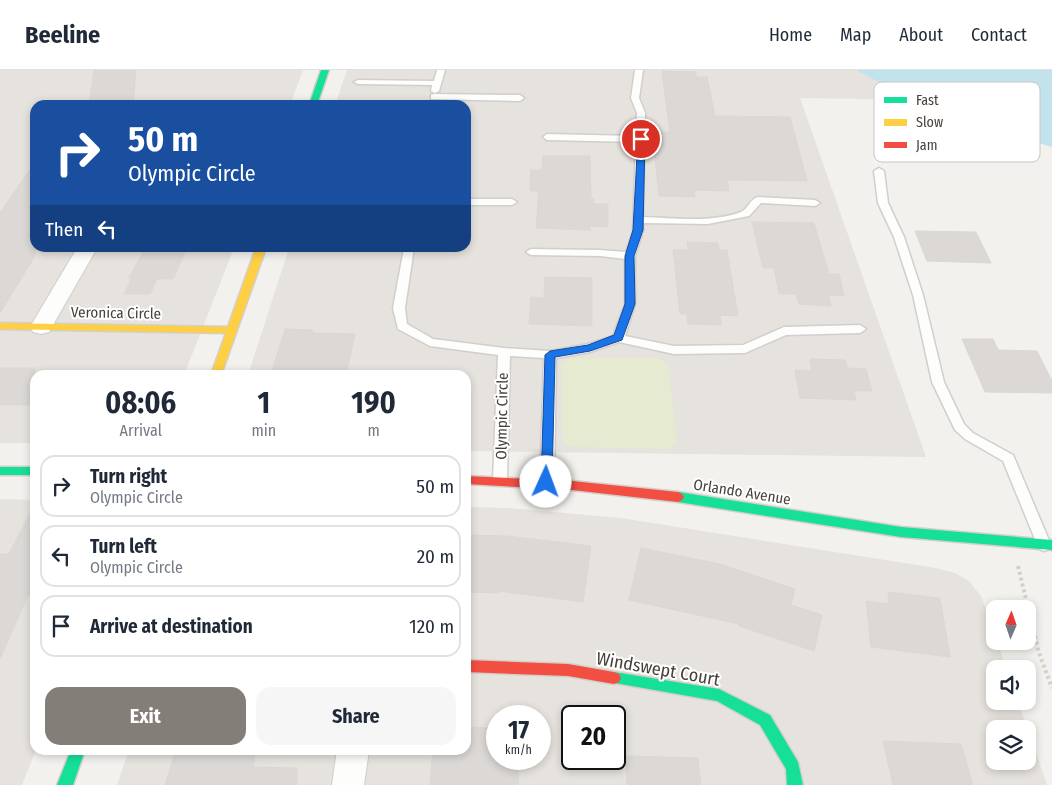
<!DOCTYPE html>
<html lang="en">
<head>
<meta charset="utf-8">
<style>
  :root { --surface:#fff; --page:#f6f6f7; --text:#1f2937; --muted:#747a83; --line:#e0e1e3; --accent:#847e79 }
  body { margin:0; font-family:"Fira Sans Condensed",sans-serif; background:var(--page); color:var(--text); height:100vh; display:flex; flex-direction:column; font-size:19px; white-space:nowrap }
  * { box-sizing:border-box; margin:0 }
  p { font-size:16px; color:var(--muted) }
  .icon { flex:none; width:28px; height:28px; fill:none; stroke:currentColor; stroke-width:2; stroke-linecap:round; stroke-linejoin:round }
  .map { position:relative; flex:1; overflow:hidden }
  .side { position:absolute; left:30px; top:300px; width:441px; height:385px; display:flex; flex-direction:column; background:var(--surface); border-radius:15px; box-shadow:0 2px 8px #0003 }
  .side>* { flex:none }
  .guide { position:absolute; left:30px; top:30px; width:441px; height:152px; border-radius:15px; box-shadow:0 2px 8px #0003; background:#1a4fa0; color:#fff; overflow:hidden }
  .needle { width:32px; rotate:2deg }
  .tools { position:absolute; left:986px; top:530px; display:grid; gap:10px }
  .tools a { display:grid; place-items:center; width:50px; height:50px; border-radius:10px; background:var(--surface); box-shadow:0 2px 8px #0003; font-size:25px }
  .speed { position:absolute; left:486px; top:635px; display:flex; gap:10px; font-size:25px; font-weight:700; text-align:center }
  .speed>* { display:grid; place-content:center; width:65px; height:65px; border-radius:50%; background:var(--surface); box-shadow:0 2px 8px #0003; line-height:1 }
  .speed small { font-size:12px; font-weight:400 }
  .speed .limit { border:2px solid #111; border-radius:8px; background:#fff; color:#111 }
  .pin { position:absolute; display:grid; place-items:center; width:42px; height:42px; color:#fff; margin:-21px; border:2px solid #fff; border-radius:50%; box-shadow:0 1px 5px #0007 }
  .me { position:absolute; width:55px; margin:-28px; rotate:2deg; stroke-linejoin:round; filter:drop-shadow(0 0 4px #0008) }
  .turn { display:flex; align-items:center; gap:18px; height:105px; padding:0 15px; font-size:22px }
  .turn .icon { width:65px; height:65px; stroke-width:2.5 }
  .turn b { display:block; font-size:35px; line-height:42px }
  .then { display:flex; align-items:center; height:48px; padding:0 15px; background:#0003; gap:10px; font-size:19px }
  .eta { display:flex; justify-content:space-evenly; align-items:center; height:85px; text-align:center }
  .eta b { font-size:30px; font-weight:700; line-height:35px }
  .cta { display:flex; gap:10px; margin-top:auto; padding:10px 15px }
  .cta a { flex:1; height:58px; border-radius:15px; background:var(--accent); color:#fff; font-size:20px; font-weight:700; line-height:58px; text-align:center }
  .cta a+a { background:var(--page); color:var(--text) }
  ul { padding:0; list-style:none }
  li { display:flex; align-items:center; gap:15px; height:62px; margin:0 10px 8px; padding:0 5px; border:2px solid var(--line); border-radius:15px }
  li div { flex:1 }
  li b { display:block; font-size:19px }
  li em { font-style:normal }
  header { display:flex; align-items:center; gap:30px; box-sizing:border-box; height:70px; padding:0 25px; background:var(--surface); border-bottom:1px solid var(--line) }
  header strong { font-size:24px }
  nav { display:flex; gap:28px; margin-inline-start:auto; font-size:18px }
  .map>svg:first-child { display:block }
</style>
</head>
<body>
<header>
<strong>Beeline</strong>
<nav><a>Home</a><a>Map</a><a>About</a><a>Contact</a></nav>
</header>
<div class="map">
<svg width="1052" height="715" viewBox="0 0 1052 715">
  <rect width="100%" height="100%" fill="#f3f1ee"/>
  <path fill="#e6e2dd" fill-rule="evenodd" d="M0 0H303L290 35H35V178H234L184 305H35V373H0Z
    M347 0H923L938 30 800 28 926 387 466 381V305H248L289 178H466V35H335Z
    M0 429 35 430 36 680 22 715H0Z
    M466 437 509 438 621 448 936 498 955 503 969 511 981 526 995 566V571H997L1006 599H995V631H1018L1027 659H995V691H1028V660L1047 715H117L129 680H466ZM498 646H540V689H498ZM572 646H615V689H572Z"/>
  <path fill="#e5ead1" d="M568 288H658L668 295 677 372 668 379 571 377 562 370 561 295Z"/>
  <path fill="#c3e3ec" d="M858 0H1052V77L950 48 859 2Z"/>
  <path fill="#dbd8d5" stroke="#dbd7d4" d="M94 0H136L133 35H89Z
    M662 1 696 2V7H707L715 46 790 47 807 111 727 110 729 121 694 120 695 127 659 126 652 62H670Z
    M543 86H590L591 129H594L593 134H608V157L590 156V160L536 158 539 121H530L531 100H542Z
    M35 92V186L0 243V143Z
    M752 152 814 153 829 204H839L844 226 829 225 831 236 799 234 796 224H779L774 198H763Z
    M915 161 976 162 991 193 927 191Z
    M687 172 718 173 719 180H727L738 246 720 245 721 255 688 254 687 244H680L673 180H688Z
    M145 178H187L173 209H157L150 224H124L132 208H129Z
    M545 207 592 208V256L529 254 531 227 544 228Z
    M285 259 313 260 312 263 355 264 346 305H314L315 302 272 301Z
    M962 269H993L998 280 1037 281 1052 311V323L985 322Z
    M810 289 845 290 847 298 866 299 872 321H854L856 330 800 328 795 300 812 301Z
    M0 298H35V335H0Z
    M35 433V526L28 525 0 589V484H9Z
    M466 465 507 466 591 476 583 532 499 521V523L466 522Z
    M641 478 720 494 795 519 791 535 822 545 814 581 739 556V554L629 530Z
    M888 522 940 528 950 587 871 577 866 531 889 534Z
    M466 657 495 658 494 683H498V689H519L518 715H430L433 680H466Z
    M883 671 961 674 973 715H893Z
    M176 680H256L253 697 297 698V715H165Z
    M626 686 698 688 701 715H627Z"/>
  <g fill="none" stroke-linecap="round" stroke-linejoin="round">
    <g stroke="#d1cecc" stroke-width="3">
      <path id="lane" d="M437 0H445L439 21 435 23 431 21 432 15 358 14 354 12 358 10 434 11Z
        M635 0H643L639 28 645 43 643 147C674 148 711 153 741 142 748 139 750 129 758 127L815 130 820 133 815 136 761 133 749 146 708 154 643 153V161L635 186V234L625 266 674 276 743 275 784 257 860 255 866 259 860 263 786 265 745 283 674 284 619 272 590 282 556 288 554 412 552 416H542L540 412 544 288 510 286 507 410 505 414H495L493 410 498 285 430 276 398 259 393 238 404 178H414L405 238 407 254 433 269 504 278 550 281 588 274 613 266 625 234V189L600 186 531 185 526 182 531 179 600 180 626 182 633 161 636 72 547 70 543 67 547 64 636 66 637 43 631 28Z
        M434 24 520 25 524 28 520 31 431 29V25Z
        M879 98 884 101 888 133 904 167 923 225 944 312 964 354 973 363 1013 385 1051 475 1049 479 1044 481 1039 479 1003 391 965 369 955 360 932 312 913 225 894 167 878 133 874 101Z
        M466 129H512L517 132 512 135H466Z"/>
    </g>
    <g stroke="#d1cecc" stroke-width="2">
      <path id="street" d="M77 178H97L49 262 41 264 33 262 30 257Z
        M337 680H369L364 715H332Z"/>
    </g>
    <g stroke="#d4cfc9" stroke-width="3">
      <path id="fast" d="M321 0H329L317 35H309Z
        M0 397H35V405H0Z
        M678 422 901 457 1052 470V480L901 467 678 432 674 430 672 427 674 424Z
        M614 602 719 619 770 645 798 692 803 715H787L786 699 760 655 717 631 609 612 607 608 609 604Z
        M71 680H85L73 715H57Z"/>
    </g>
    <g stroke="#d4cfc9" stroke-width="3">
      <path id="slow" d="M256 178H266L221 305H211L226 263 0 259V253L228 257Z"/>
    </g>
    <g stroke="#d4cfc9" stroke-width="3">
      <path id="jam" d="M466 406 572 411 678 422 682 424 684 427 682 430 678 432 572 420 466 414Z
        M466 590 568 594 614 602 619 604 621 608 619 612 614 614 568 606 466 602Z"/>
    </g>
    <path stroke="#d3d0cc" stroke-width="4" stroke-dasharray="3 3" stroke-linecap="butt" d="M1018 496 1039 583 1052 618"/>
    <use href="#lane" fill="#fdfdfc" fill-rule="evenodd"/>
    <use href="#street" fill="#fdfdfc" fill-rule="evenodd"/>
    <use href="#fast" fill="#16e098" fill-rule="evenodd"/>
    <use href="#slow" fill="#ffcf43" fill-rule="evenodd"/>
    <use href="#jam" fill="#f24e42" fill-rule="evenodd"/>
  </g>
  <path fill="#1a73e8" stroke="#114b97" d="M638 67 645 69 643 160 634 186 635 234 622 270 590 281 555 287 552 412 551 416H542L541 412 545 285 550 281 588 275 614 265 625 234V186L633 160Z"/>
  <g text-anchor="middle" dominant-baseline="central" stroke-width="4" stroke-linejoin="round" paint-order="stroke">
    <g font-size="15" fill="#49403a" stroke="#fff">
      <text transform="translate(116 243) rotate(1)">Veronica Circle</text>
      <text transform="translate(502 346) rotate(-89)">Olympic Circle</text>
      <text transform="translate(742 422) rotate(9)">Orlando Avenue</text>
    </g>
    <g font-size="18" fill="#49403a" stroke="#fff">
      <text transform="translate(658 599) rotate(10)">Windswept Court</text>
    </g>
  </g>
  <rect x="874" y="12" width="166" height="80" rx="8" fill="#fff" stroke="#c8c6c4" stroke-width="1"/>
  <rect x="884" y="27" width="23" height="6" fill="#16e098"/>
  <rect x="884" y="49" width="23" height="7" fill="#ffcf43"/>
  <rect x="884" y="72" width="23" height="6" fill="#f24e42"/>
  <g font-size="14" fill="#49403a">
    <text x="916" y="35">Fast</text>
    <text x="916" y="57">Slow</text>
    <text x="916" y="80">Jam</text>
  </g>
</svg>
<div class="tools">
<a><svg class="needle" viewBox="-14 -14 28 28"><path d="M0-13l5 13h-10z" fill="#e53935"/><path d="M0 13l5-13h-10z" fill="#747a83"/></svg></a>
<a><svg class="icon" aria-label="sound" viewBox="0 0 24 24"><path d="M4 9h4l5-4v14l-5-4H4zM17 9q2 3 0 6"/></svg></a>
<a><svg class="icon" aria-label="layers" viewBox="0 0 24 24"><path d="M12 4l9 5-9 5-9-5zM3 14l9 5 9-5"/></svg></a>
</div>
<div class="speed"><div>17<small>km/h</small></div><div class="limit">20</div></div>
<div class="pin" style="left:641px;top:69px;background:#d93025"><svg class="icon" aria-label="arrive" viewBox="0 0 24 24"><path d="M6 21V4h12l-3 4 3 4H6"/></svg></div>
<svg class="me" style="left:546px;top:412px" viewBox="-20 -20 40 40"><circle r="19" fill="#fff"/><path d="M0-13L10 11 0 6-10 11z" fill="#1a73e8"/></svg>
<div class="guide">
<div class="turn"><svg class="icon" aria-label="right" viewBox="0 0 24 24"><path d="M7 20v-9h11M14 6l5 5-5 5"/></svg><div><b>50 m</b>Olympic Circle</div></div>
<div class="then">Then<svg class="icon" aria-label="left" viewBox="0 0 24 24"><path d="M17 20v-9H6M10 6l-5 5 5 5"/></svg></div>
</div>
<section class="side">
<div class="eta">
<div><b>08:06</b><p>Arrival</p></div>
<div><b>1</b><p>min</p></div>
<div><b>190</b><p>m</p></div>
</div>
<ul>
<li><svg class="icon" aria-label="right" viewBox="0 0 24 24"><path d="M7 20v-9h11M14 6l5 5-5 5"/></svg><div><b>Turn right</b><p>Olympic Circle</p></div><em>50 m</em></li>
<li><svg class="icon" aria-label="left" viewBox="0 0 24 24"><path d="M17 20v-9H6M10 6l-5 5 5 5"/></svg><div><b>Turn left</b><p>Olympic Circle</p></div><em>20 m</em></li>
<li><svg class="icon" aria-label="arrive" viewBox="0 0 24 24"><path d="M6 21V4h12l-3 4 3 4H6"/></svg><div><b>Arrive at destination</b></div><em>120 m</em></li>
</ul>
<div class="cta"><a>Exit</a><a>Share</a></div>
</section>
</div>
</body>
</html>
